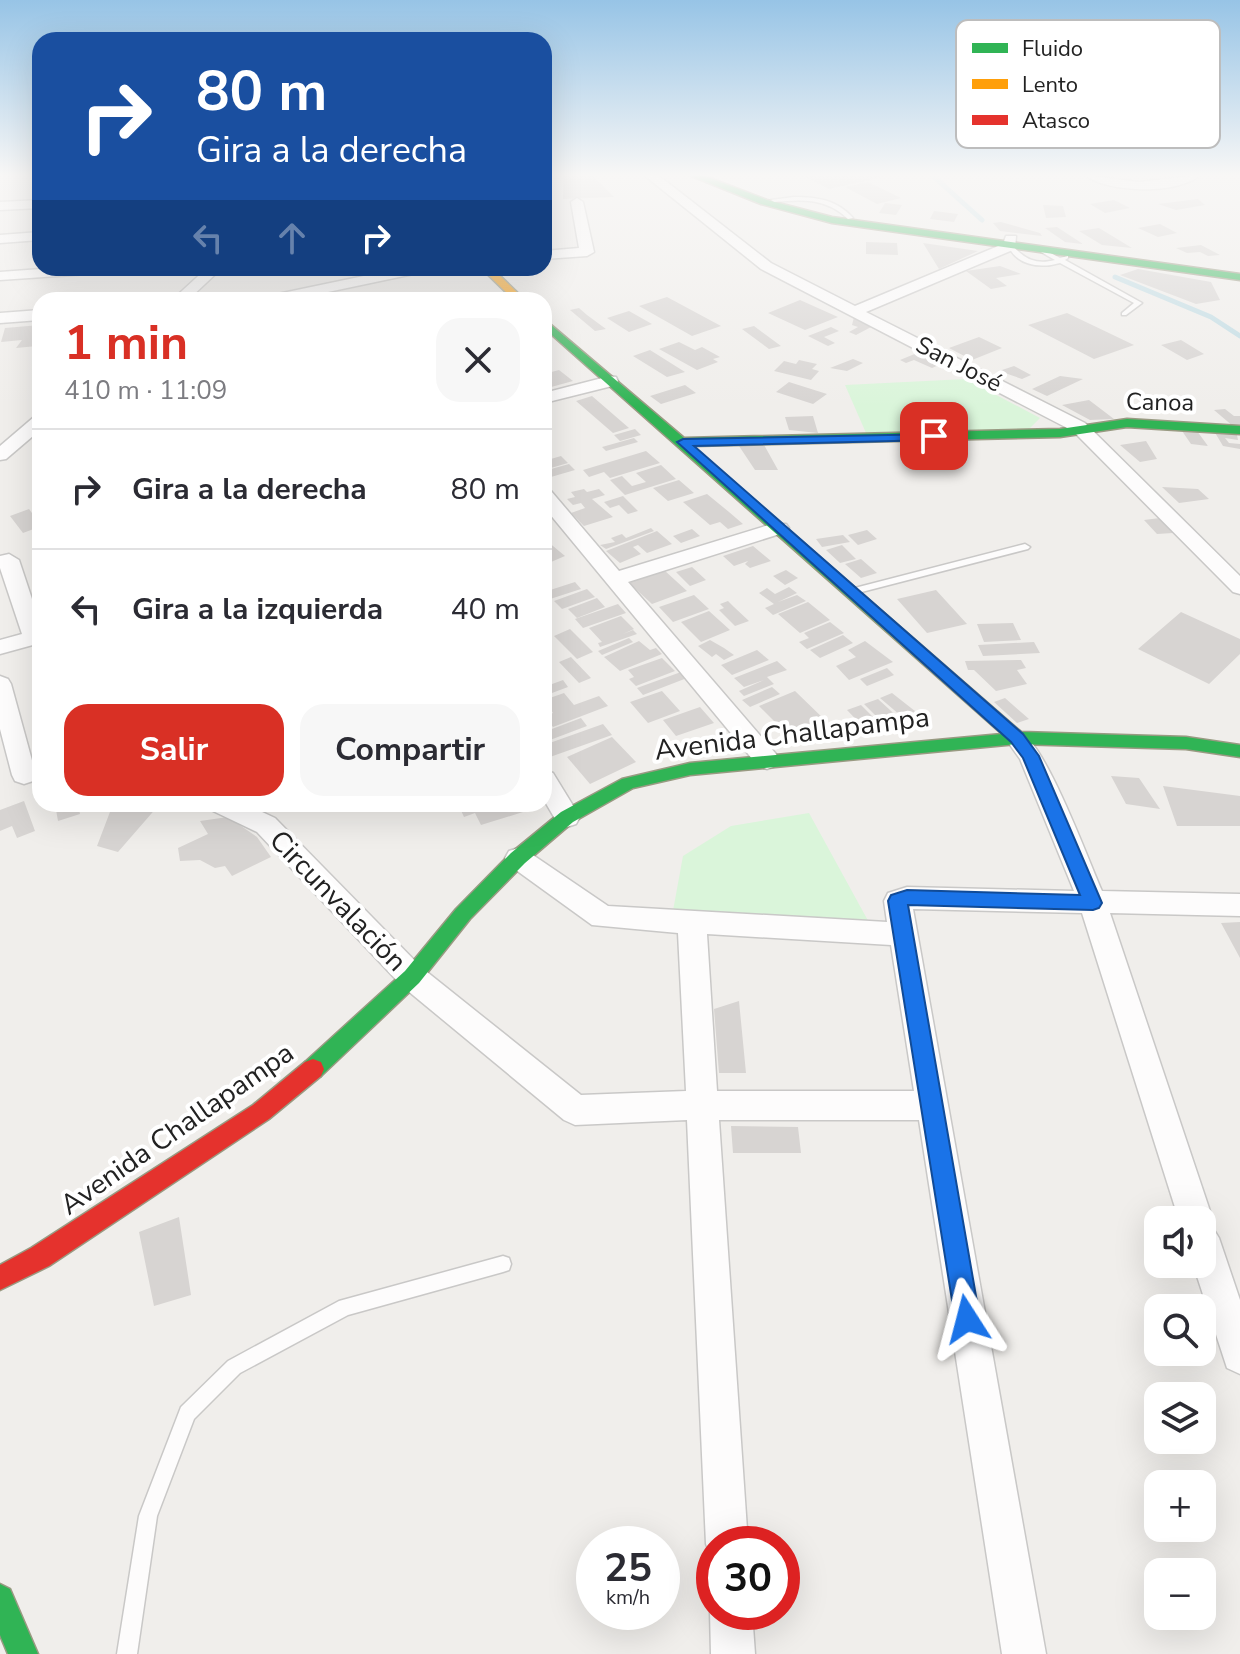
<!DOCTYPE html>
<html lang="es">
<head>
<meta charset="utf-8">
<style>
  :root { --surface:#fff; --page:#f7f7f7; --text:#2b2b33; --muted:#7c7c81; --line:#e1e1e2; --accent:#d93025 }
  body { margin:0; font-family:"Nunito Sans",sans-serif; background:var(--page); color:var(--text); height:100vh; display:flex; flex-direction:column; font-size:30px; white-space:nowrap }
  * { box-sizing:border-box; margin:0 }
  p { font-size:26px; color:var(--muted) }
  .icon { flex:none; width:44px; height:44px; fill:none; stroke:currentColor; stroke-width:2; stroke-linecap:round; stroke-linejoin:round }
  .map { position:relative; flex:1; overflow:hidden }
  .panel { position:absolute; left:32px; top:292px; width:520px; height:520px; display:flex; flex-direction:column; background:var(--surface); border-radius:24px; box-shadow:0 8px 32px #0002 }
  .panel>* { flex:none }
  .guide { position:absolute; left:32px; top:32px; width:520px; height:244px; border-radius:24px; box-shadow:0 8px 32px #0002; background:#1a4fa0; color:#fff; overflow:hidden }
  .tools { position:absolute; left:1144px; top:1206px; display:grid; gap:16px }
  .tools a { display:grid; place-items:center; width:72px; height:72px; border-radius:16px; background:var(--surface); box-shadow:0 8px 32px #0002; font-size:40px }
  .speed { position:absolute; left:576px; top:1526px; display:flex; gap:16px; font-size:40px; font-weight:700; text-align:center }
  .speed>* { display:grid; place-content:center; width:104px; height:104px; border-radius:50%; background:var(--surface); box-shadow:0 8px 32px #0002; line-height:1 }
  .speed small { font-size:20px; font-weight:400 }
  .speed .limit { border:12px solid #d22; background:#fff; color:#111 }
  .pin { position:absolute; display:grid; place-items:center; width:68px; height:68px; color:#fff; margin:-34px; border-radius:16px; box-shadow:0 4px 12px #0006 }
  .me { position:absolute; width:88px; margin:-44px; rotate:351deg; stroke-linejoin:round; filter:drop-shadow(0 0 6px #0008) }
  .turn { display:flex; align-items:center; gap:28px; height:168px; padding:0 32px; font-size:36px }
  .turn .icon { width:104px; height:104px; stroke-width:2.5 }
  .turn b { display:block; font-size:56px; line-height:68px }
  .lanes { display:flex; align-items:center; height:76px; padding:0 32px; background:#0003; justify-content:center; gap:40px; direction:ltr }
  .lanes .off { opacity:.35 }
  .round { display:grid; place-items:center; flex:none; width:84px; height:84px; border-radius:24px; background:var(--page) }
  .overview { display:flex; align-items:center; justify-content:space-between; height:136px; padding:0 32px }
  h1 { font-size:48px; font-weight:700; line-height:60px; color:var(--accent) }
  .cta { display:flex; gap:16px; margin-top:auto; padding:16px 32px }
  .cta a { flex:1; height:92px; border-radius:24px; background:var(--accent); color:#fff; font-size:32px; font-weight:700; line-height:92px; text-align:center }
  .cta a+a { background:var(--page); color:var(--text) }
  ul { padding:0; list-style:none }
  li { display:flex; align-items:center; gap:24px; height:120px; padding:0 32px; border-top:2px solid var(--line) }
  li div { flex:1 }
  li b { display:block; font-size:30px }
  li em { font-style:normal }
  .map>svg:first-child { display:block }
</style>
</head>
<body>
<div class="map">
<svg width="1240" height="1654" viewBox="0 0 1240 1654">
  <rect width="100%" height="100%" fill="#f0eeeb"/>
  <path fill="#daf5da" d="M966 379 1040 418 1029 429 866 433 845 385Z
    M809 813 877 937 670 927 683 856 731 826Z"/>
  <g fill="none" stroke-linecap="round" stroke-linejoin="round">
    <path stroke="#bfdbe3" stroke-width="5" d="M932 175 982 220
      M1115 277 1211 317 1240 336"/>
  </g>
  <path fill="#d7d4d2" d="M564 175H592L614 197 563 199Z
    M802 175H883V177L829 189Z
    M868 182 901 198 877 204 845 187Z
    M1198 199 1205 205 1176 210 1158 204Z
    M1114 200 1130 208 1105 213 1090 204Z
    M885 203 902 205 896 215 879 213Z
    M1043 205 1063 206 1066 217 1046 218Z
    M934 211 958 214 954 222 930 219Z
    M1001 222 1040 233 1042 236 1000 231 993 223Z
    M1160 224 1177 233 1158 237 1138 228Z
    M1057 227 1083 244 1065 242 1045 228Z
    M1099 228 1132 248 1102 245 1079 231Z
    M866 242 897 243 898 255 866 254Z
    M923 243 978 251 939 269Z
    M1201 245 1220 255 1208 256 1200 252 1187 253 1176 248Z
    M1000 266 1021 274 996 278 1007 286 991 289 966 271Z
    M1138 269 1211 282 1220 300 1196 304 1120 275Z
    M667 297 721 326 692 336 639 306Z
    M800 300 838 317 805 330 768 313Z
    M579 308 587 315 606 329 595 331 570 310Z
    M629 311 652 324 629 332 607 318Z
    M1067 313 1134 345 1094 359 1028 325Z
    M854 317 873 326 856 335 849 332 858 327 852 325Z
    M40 325 37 346 16 348 22 340 1 342 5 328Z
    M754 326 781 346 769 349 742 329Z
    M831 327 839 331 824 337 835 343 828 346 808 336Z
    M979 337 1002 348 972 360 949 348Z
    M1181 340 1204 354 1187 360 1161 345Z
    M679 342 695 350 702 347 720 357 713 359 718 362 697 370 659 349Z
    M650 350 685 372 667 377 633 356Z
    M917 353 941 364 932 368 914 360 906 363 900 360Z
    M853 359 863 363 847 371 830 368Z
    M799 360 817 364 812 369 819 371 811 380 774 371 784 361 796 364Z
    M1014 366 1031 375 1022 379 999 371Z
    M559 370 573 381 544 389V374Z
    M1060 376 1083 379 1047 396 1032 389Z
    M789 382 827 394 813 404 776 392Z
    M685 385 696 393 661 404 650 396Z
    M592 396 629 428 613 433 576 401Z
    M1089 400 1114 419 1090 420 1062 405Z
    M1225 409 1234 416H1240V427H1234L1214 410Z
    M813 416 818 433 789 430 785 417Z
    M635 429 641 435 620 441 614 435Z
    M1182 431H1197L1208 446 1191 444Z
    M1214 431 1237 435 1238 440 1225 438 1229 443 1240 444V449L1223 446Z
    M634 438 638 442 606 451 602 447Z
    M1146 441 1157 459 1140 462 1120 445Z
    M737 443H763L778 470H755Z
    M931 445H948L958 469H951Z
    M646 451 660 463 610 478 604 472 589 477 583 470Z
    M561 456 568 463 544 470V461Z
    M569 464 575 470 544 479V471Z
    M661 465 676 479 625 495 610 480 622 476 632 486 646 482 636 473Z
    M679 480 694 493 668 501 653 488Z
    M1162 487 1198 489 1209 499 1179 503Z
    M584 489 587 492 599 489 605 495 592 499 613 517 584 526 571 513 585 508 581 503 573 505 567 499 575 497 571 492Z
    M707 494 729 512 743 524 728 529 720 522 710 525 683 502Z
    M623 496 638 511 628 514 619 505 610 508 604 502Z
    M29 509 35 517 40 516V522L35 523 39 527 23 533 10 516Z
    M1160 518 1173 533 1157 534 1144 520Z
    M651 528 654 531 606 549 600 545 615 542 611 538 622 534 626 538Z
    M692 529 700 536 681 543 673 536Z
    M867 530 877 539 858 545 848 535Z
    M657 531 672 544 647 553 638 545 633 547 641 554 620 563 606 551Z
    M843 535 850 542 822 547 816 539Z
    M547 541 565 556 544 565V543Z
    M842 545 856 559 840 563 826 550Z
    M753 546 771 561 750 568 745 564 748 561 734 566 723 556Z
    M861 559 877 573 861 578 845 564Z
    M692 567 706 580 690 586 676 572Z
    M664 570 687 591 652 604 629 583Z
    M786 570 798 578 785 585 773 576Z
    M575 582 581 589 547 600 544 597V592Z
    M789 587 797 593 778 602 797 595 806 601 773 615 765 608 774 604 759 593 767 588 775 594Z
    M587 589 595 597 562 609 554 601Z
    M936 590 967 624 927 633 897 599Z
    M694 595 709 609 673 622 659 607Z
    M597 598 605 607 577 618 568 609Z
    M728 601 734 607 749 621 735 626 719 610 724 608 720 604Z
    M808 602 830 620 800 633 778 614Z
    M618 604 626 613 583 628 575 619Z
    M709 611 730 630 701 642 681 622Z
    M1181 612 1240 639V654L1209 684 1138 649Z
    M621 616 634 629 623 634 633 630 637 634 600 647 598 643 602 642 589 628Z
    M830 622 844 633 807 649 799 642 809 638 804 633Z
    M1013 623 1021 640 984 642 977 624Z
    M570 629 593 652 577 659 554 636Z
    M843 635 853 643 820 658 810 650Z
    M629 638 633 642 602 655 598 651Z
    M710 640 724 648 734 655 724 660 716 654 712 657 698 646Z
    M639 641 650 650 656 648 662 654 620 671 604 657Z
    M865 641 893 662 849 680 836 666 856 657 848 650Z
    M1034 642 1040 653 983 656 978 645Z
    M757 650 769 660 732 675 721 665Z
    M571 657 591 678 579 683 559 662Z
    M662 658 675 671 636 686 629 679 634 677 628 670Z
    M1021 660 1026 668 1017 670 1027 684 996 691 974 670H968L965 661Z
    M777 661 787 670 767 677 774 684 744 696 739 691 764 680 744 687 734 678Z
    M887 668 894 675 867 686 860 679Z
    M681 672 687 678 643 695 637 688Z
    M563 680 568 687 544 696V687Z
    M772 687 780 694 750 707 742 700Z
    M662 691 680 711 648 723 630 702Z
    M795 691 826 721 789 736 759 706Z
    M564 693 574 705 599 696 608 706 553 727 544 716 553 713 544 700Z
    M892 693 920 715 907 721 880 698Z
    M1005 698 1029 719 1017 723 994 702Z
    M878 699 902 721 887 727 864 704Z
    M861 705 885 729 870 734 847 710Z
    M700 707 714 723 676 736 663 720Z
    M581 718 587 726 550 740 544 732Z
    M603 724 612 735 550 757 544 748V745Z
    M612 737 636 762 590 784 567 757Z
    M1111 776 1139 778 1160 809 1126 804Z
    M1163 786 1240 796V826H1177Z
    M24 801 35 831 17 838 12 826 0 831V810Z
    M55 804H78L80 814 58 821Z
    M113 804 158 806 118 852 97 846Z
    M458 804H519L523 812 481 825 475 813 464 817Z
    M228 817 257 837 271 857 232 876 225 866 215 868 200 860 180 861 178 848 208 834 200 821Z
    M1240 922V958L1221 923Z
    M739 1001 746 1073H719L714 1009Z
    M731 1126 798 1127 801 1153H733Z
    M179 1217 191 1295 154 1306 139 1232Z"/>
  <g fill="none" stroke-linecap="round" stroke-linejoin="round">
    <g stroke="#c9c8c7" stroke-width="3">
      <path id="lane" d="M794 197C818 197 837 200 853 218L848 219C827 198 802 199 774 202L771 200Z
        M1008 245H1012C1024 259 1036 265 1055 260L1041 252 1040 251 1043 249 1060 258 1068 256V258L1065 260 1142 303 1126 315H1122V313L1134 303 1060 263C1039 269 1016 265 1008 245Z
        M1025 544 1030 547 1028 549 850 595 845 592 847 590Z
        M503 1256 509 1258 511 1264 509 1270 503 1272 348 1315 240 1373 194 1419 157 1516 137 1654H117L139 1516 181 1407 228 1361 339 1301Z"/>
    </g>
    <g stroke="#c9c8c7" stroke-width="3">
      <path id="street" d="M644 175H658L771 263 855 306 1003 244 1006 236H1016L1015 249 866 312 1085 423 1240 576V594L1233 592 1073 431 761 269Z
        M1085 175 1139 182 1200 175C1179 195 1107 193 1085 175Z
        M577 198 583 202 594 252 587 256 544 259V251L579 248 571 202Z
        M40 200V208L0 210V202Z
        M40 232V240L0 243V235Z
        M54 268H124L117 272 0 280V272Z
        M207 268H222L188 300H172Z
        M402 268H430L423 272 290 300H261L268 296Z
        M40 310V320L0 323V313Z
        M610 376 616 377 618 381 616 385 544 403V393Z
        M40 416V430L6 459 0 460V446L34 417Z
        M544 489 551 491 619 571 772 524H786L789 528 786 532 628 582 776 754 779 760 776 766 767 769 758 766 544 507Z
        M9 554 19 560 40 623V643L0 654V640L22 634 0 568V556Z
        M0 676 8 679 11 684 36 775 33 781 24 784 15 781 12 775 0 729Z
        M1017 730C1044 738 1088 860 1102 891L1240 894V916L1110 913 1213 1220 1211 1225 1219 1238 1240 1300V1374L1227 1368 1193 1264H1202V1220H1179L1082 913 913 909 1046 1654H1002L919 1120H719L748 1544H714L712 1559 706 1544 687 1120 575 1125 564 1120 402 986 257 832 213 811 209 804H245L275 818 422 968 581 1095 686 1091 678 933 592 925 509 865 505 858 509 851 518 848 527 851 608 906 887 922 884 901 888 893 907 887 1074 891 1020 759 1005 738 1008 732ZM707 934 891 945 914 1091H717Z
        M544 770 553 773 580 817 576 824 567 827 558 824 544 800Z
        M714 1602V1612H752L755 1654H711L710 1612Z"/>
    </g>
    <g stroke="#999a82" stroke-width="3">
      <path id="fast" d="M689 175H702L767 200 832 217 1240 274V280L832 223 761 204Z
        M544 319 684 438 1060 429 1127 419 1240 426V434L1127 427 1060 437 692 446 1021 732 1186 737 1240 745V757L1186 749 1017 744 690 775 633 788 573 822 525 863 470 919 419 983 321 1076 313 1079 305 1076 302 1069 305 1062 405 971 456 909 511 853 561 812 622 779 690 763 1002 734 544 328Z
        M0 1584 10 1589 38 1654H8L0 1635Z"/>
    </g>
    <g stroke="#999a82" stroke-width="3">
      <path id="slow" d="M481 268H492L525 300H514Z"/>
    </g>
    <g stroke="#999a82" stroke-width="3">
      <path id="jam" d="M313 1059 321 1062 324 1069 321 1076 269 1119 49 1266 0 1290V1265L31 1248 253 1105 305 1062Z"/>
    </g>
    <use href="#lane" fill="#fdfcfc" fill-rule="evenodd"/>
    <use href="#street" fill="#fdfcfc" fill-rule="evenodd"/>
    <use href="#fast" fill="#30b455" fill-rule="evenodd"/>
    <use href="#slow" fill="#ff9f0a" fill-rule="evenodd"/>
    <use href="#jam" fill="#e5322d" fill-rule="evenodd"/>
  </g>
  <linearGradient id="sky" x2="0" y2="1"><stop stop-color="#97c4e6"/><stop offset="0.43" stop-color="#f8f7f6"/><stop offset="1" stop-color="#f8f7f6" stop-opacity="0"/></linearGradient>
  <rect width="1240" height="407" fill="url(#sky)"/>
  <path fill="#1a73e8" stroke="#114b97" stroke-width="2" d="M939 434 941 436 934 440 694 446 1023 734 1039 756 1102 903 1099 908 1093 910 908 905 980 1319 976 1328 967 1332 958 1328 955 1319 888 901 891 895 907 890 1080 895 1023 758 1011 742 677 442 683 439Z"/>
  <g text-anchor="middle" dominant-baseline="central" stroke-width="8" stroke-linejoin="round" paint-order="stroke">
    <g font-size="24" fill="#222" stroke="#fff">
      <text transform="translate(959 364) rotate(27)">San José</text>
      <text transform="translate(1160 402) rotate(1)">Canoa</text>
    </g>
    <g font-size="28" fill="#222" stroke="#fff">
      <text transform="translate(792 734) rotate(-7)">Avenida Challapampa</text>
      <text transform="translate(338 901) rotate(46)">Circunvalación</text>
      <text transform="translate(177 1129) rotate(-35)">Avenida Challapampa</text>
    </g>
  </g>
  <rect x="956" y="20" width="264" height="128" rx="12" fill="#fff" stroke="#bdbdbd" stroke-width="2"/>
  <rect x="972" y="43" width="36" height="10" fill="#30b455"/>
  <rect x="972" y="79" width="36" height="10" fill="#ff9f0a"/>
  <rect x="972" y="115" width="36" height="10" fill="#e5322d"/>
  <g font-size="22" fill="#222">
    <text x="1022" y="56">Fluido</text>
    <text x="1022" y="92">Lento</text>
    <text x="1022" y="128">Atasco</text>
  </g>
</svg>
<div class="tools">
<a><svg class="icon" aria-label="sound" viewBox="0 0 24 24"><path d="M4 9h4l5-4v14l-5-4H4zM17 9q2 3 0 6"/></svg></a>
<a><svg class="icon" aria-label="search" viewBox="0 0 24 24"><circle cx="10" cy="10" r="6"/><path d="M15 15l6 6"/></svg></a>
<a><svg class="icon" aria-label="layers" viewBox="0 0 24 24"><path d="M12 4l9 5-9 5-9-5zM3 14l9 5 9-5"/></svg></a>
<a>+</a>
<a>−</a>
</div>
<div class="speed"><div>25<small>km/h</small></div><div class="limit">30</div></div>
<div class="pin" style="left:934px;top:436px;background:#d93025"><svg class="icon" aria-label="arrive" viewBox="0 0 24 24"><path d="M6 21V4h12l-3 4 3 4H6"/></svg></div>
<svg class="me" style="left:967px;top:1319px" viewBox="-20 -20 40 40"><path d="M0-17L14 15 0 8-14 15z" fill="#1a73e8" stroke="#fff" stroke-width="4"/></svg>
<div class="guide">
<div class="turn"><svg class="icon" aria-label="right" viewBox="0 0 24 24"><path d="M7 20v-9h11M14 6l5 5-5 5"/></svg><div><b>80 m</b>Gira a la derecha</div></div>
<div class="lanes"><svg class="icon off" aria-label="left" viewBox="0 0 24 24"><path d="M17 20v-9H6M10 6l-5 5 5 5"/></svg><svg class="icon off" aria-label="ahead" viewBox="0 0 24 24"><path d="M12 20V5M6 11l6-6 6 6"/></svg><svg class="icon" aria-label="right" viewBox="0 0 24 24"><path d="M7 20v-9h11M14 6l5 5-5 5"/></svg></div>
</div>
<section class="panel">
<div class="overview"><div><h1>1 min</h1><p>410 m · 11:09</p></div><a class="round"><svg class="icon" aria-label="close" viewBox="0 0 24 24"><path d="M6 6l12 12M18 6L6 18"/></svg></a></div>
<ul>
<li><svg class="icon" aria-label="right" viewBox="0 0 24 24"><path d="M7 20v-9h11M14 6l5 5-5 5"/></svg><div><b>Gira a la derecha</b></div><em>80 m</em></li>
<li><svg class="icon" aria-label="left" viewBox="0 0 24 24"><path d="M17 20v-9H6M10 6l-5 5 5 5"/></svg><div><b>Gira a la izquierda</b></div><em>40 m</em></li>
</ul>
<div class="cta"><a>Salir</a><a>Compartir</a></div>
</section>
</div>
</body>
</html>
